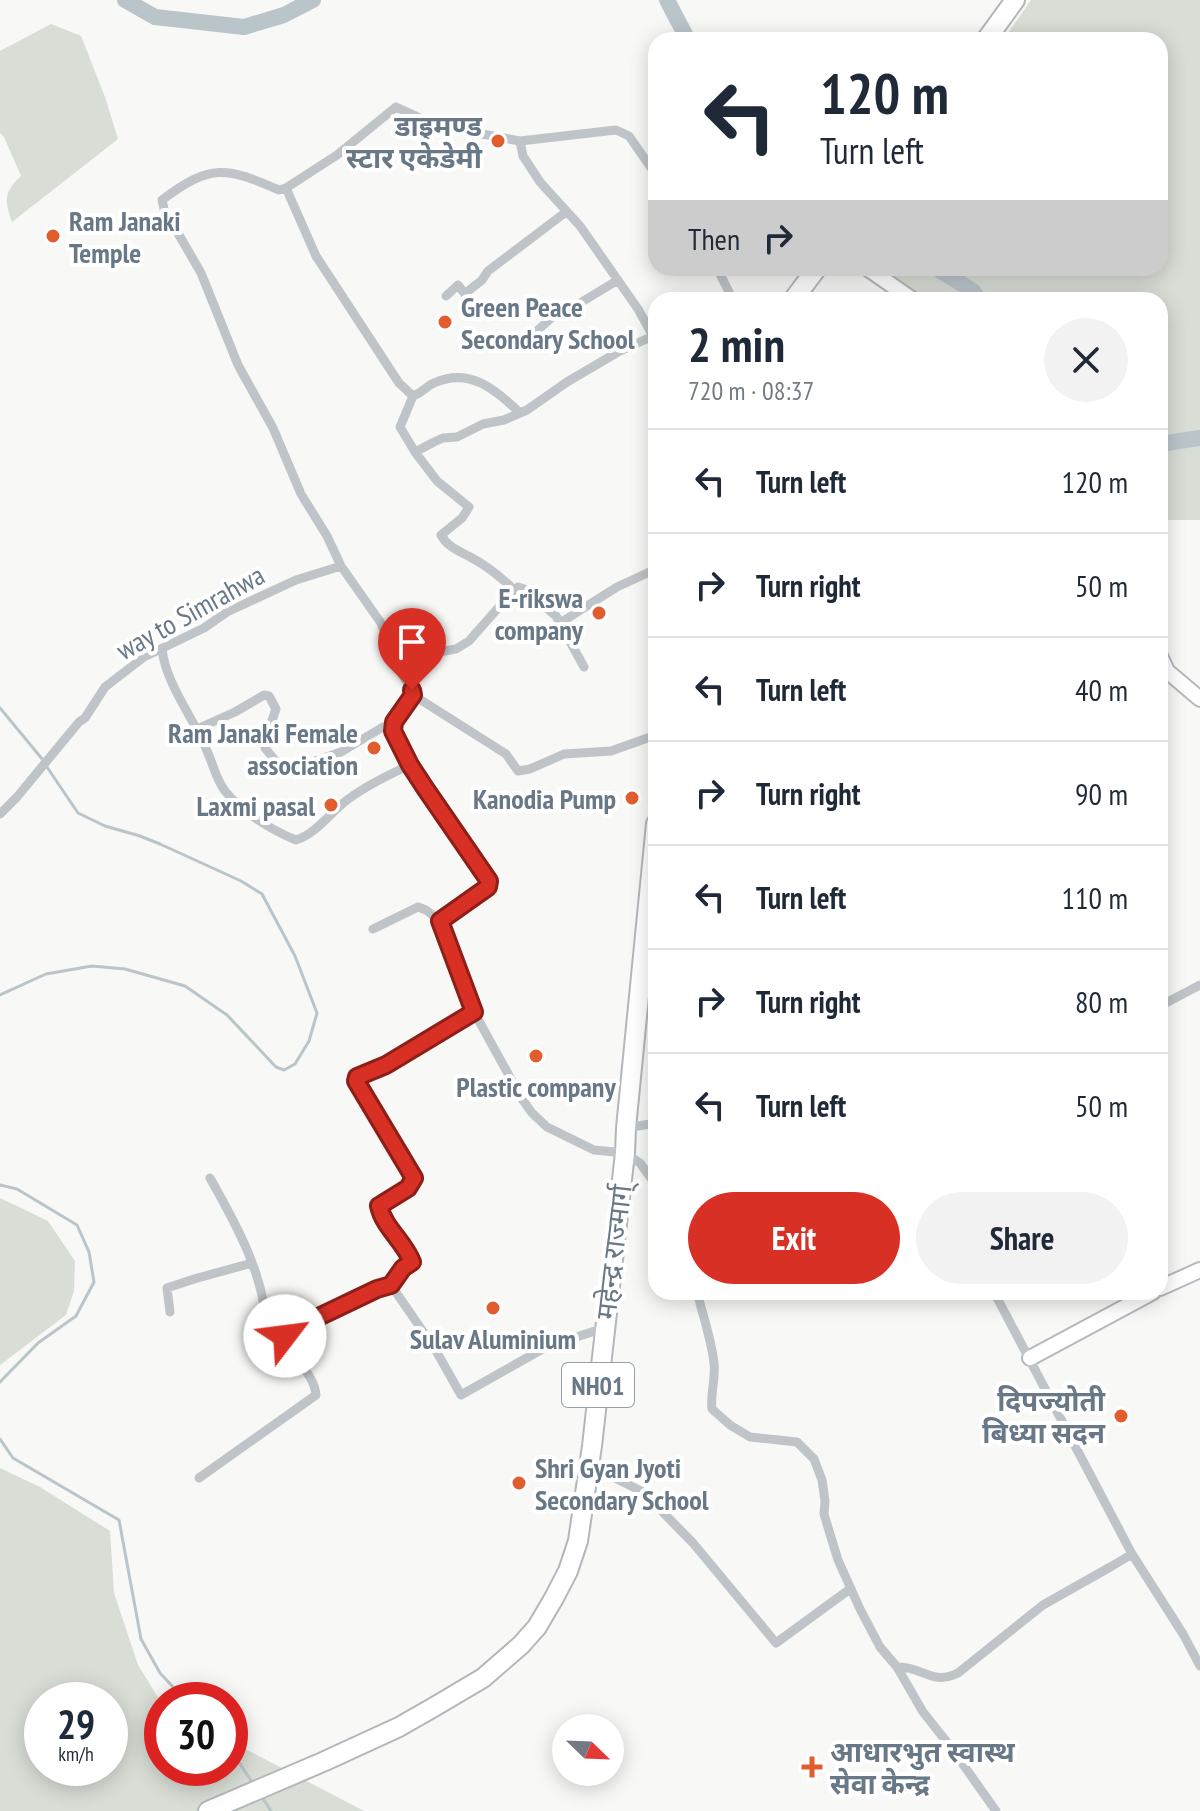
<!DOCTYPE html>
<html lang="en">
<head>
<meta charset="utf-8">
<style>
  :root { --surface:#fff; --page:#f2f2f3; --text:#1f2937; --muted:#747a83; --line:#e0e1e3; --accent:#d93025 }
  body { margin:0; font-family:"PT Sans Narrow","Noto Sans Devanagari",sans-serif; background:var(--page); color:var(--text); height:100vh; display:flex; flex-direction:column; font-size:30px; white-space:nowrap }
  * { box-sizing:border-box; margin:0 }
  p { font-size:26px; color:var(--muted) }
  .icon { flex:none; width:44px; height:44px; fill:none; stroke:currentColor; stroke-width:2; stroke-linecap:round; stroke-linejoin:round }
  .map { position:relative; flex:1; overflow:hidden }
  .details { position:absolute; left:648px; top:292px; width:520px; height:1008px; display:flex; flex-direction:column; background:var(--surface); border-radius:24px; box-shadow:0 4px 20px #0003 }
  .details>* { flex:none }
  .top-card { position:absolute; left:648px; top:32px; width:520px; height:244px; border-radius:24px; box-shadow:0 4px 20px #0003; background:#fff; color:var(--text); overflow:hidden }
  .needle { width:52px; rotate:113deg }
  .tools { position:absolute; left:552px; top:1714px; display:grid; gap:16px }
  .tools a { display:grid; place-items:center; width:72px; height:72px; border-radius:50%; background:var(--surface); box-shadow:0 4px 20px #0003; font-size:40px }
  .speed { position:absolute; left:24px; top:1682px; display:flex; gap:16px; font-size:40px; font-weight:700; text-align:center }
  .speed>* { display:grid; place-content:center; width:104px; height:104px; border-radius:50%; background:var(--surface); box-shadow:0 4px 20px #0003; line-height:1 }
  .speed small { font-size:20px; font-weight:400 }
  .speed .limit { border:12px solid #d22; background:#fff; color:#111 }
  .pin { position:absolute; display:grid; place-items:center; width:68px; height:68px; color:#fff; margin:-82px -34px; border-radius:50% 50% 50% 0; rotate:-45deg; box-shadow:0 0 8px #0007 }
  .pin .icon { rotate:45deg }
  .me { position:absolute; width:88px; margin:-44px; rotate:60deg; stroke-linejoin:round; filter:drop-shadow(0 0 6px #0008) }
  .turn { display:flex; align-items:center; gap:28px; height:168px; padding:0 40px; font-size:36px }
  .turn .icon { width:104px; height:104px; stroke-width:2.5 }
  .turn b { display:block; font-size:56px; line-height:68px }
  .then { display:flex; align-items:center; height:76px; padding:0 40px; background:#0003; gap:16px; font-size:30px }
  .round { display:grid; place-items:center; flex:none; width:84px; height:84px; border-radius:42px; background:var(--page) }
  .overview { display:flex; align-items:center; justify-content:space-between; height:136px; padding:0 40px }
  h1 { font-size:48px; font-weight:800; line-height:60px }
  .button { display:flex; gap:16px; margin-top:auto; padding:16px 40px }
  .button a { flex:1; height:92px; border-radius:48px; background:var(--accent); color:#fff; font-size:32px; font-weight:800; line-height:92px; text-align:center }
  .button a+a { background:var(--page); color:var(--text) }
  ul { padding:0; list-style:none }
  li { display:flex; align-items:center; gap:24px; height:104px; padding:0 40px; border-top:2px solid var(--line) }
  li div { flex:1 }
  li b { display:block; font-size:30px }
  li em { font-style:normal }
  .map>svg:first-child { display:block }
</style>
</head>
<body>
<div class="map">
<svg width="1200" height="1811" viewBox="0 0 1200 1811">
  <rect width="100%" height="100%" fill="#f8f8f6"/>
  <path fill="#d8ddd5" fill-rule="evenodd" d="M1031 0H1200V520H1160V300H906L867 268H1160V40H1003Z
    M51 24 81 36 105 97 118 139 12 222C4 200 4 192 21 176L4 137 0 133V51Z
    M0 1198 48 1221 75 1261 74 1291 66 1315 0 1365Z
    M0 1468 40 1487 110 1531 114 1593 138 1665 162 1704V1768H230V1741L364 1811H0ZM42 1700H110V1768H42Z"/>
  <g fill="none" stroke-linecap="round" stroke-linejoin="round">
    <path stroke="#bac5ca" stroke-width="3" d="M0 708 43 760
      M0 995 46 974 92 966 125 969 185 986 227 1015 276 1067 284 1070 295 1064 309 1041 317 1013 295 956 262 894 241 881 160 844 140 836 105 826 78 813 47 767
      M0 1185 17 1189 77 1225 89 1252 94 1282 76 1316 38 1343 0 1382
      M0 1439 13 1458 119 1520 141 1639 160 1673 185 1700
      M230 1749 254 1785
      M260 1794 271 1811"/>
    <path stroke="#bac5ca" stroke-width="16" d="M125 0 155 17 244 27 284 15 313 0
      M667 0 688 40
      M936 268 973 291 979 300
      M1160 444 1200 438"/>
    <g stroke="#b4b9be" stroke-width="18">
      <path id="secondary" d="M867 268 913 300
        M1160 656 1167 671 1200 699
        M1160 1288 1200 1270
        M1030 1358 1153 1292"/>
    </g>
    <g stroke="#b3b7bb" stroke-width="22">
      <path id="highway" d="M986 40 1015 0
        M793 300 817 268
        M208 1811 325 1761 399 1727 434 1707 483 1678 521 1645 537 1627 554 1598 568 1571 578 1541 592 1446 625 1153 626 1128 656 824"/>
    </g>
    <path stroke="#bfc4c8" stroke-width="9" d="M520 141 523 156 540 182 580 226 638 309 653 336
      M656 175 629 136 616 130 520 141 438 126 396 107 337 155 286 188 279 190C226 167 211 163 162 200L164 209 201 273 238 365 273 428 301 494 327 536 341 566 381 623 402 674 412 690 413 695C407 704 394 716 393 726 390 747 472 855 488 877L489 881 488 887 440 921 474 1012 522 1099 532 1113 547 1127 594 1150 625 1153 640 1163 656 1185
      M286 188 316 256 399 383 413 396C424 392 426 386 434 383 470 367 494 389 519 412
      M717 268 733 300
      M446 296 458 285 465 294 467 292 482 280 488 271 566 212
      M529 338 557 313 580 303 618 280
      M415 452 434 442 443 438 457 437 483 424 504 420 527 410 567 382 618 352 653 336 656 347
      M514 590 518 587 524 589 556 616 584 667
      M560 623 617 587 656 569
      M162 649C166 685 194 718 207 751 213 764 216 779 225 791 242 812 271 830 296 840 316 834 330 813 347 800 366 786 388 775 410 765
      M402 674 433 653 456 649 469 641 514 590C502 578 487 566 472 558 460 551 448 548 441 535L462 518 469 507 437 481 415 452 400 427 413 396
      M413 695 506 754 518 771 530 769 564 754 611 751 656 735
      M197 729 235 712 264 695 269 696 276 709 268 732 265 748 281 768 286 771 341 752 383 727 393 726
      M0 814 17 797 79 722 85 718 105 687 144 657 204 628 227 612 296 580 341 566
      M373 929 418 907 426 910 440 921
      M1160 1006 1200 985
      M626 1128 656 1123
      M210 1178C235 1222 268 1281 266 1334L272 1337 285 1333 377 1289 391 1285 403 1268 412 1262C404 1241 383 1228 379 1206 391 1198 406 1191 414 1178L356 1081 357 1077 386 1065 474 1012
      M391 1285 435 1349 461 1395 546 1347 604 1328
      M697 1292C703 1316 711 1338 714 1363 716 1379 710 1393 712 1409L730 1425 750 1437 797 1442 814 1459 822 1480 825 1501 824 1514 830 1534 838 1560 860 1609 880 1647 897 1667 923 1712 950 1746 996 1811
      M994 1292 1132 1554 1183 1634 1200 1666
      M170 1312 167 1288 194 1279 252 1263
      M589 1465 643 1492 693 1543 776 1643 850 1589
      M199 1478 316 1395C314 1371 288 1357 285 1333
      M897 1667C923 1666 931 1686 958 1673L1043 1605 1112 1566 1132 1554"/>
    <use href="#secondary" stroke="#fff" stroke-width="14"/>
    <use href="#highway" stroke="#fff" stroke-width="18"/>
  </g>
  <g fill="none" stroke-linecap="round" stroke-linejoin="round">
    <g stroke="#8d1f18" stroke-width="20">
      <path id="route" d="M285 1336V1333L377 1289 391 1285 403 1268 412 1262C404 1241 384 1228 379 1206L408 1188 414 1178 356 1081 357 1077 386 1065 474 1012 440 921 488 887 489 881 425 788 410 765 393 731 394 722 413 695 412 690"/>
    </g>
    <use href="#route" stroke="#d93025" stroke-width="14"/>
  </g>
  <g fill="#e15d2e" stroke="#fff" stroke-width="3">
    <circle cx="498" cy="141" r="8"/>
    <circle cx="53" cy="236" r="8"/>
    <circle cx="445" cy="322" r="8"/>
    <circle cx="599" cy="613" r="8"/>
    <circle cx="374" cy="748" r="8"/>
    <circle cx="632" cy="798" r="8"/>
    <circle cx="331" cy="805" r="8"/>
    <circle cx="536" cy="1056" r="8"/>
    <circle cx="493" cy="1308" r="8"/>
    <circle cx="1121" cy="1416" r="8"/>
    <circle cx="519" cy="1483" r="8"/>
    <path d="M808 1755h8v8h8v8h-8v8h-8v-8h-8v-8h8z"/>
  </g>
  <g text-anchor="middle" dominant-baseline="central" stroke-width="8" stroke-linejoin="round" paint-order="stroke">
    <rect fill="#fff" stroke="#95a0aa" stroke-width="2" x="562" y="1363" width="72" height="44" rx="6"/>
    <g font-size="26" font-weight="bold" fill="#687886">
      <text x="598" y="1385">NH01</text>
    </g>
    <g font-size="28" font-weight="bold" fill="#687886" stroke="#fff" text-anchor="end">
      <text x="482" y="125">डाइमण्ड<tspan x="482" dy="32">स्टार एकेडेमी</tspan></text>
      <text x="69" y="220" text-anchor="start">Ram Janaki<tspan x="69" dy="32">Temple</tspan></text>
      <text x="461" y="306" text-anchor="start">Green Peace<tspan x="461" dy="32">Secondary School</tspan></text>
      <text x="583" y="597">E-rikswa<tspan x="583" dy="32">company</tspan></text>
      <text x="358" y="732">Ram Janaki Female<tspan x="358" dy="32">association</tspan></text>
      <text x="616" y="798">Kanodia Pump</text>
      <text x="315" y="805">Laxmi pasal</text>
      <text x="536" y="1086" text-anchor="middle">Plastic company</text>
      <text x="493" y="1338" text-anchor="middle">Sulav Aluminium</text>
      <text x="1105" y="1400">दिपज्योती<tspan x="1105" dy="32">बिध्या सदन</tspan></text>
      <text x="535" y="1467" text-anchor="start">Shri Gyan Jyoti<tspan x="535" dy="32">Secondary School</tspan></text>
      <text x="830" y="1751" text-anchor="start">आधारभुत स्वास्थ<tspan x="830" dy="32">सेवा केन्द्र</tspan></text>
    </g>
    <g font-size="28" fill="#687886" stroke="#fff">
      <text transform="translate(190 612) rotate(-29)">way to Simrahwa</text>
      <text transform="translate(613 1252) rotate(-83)">महेन्द्र राज्मार्ग्</text>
    </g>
  </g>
</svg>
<div class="tools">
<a><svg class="needle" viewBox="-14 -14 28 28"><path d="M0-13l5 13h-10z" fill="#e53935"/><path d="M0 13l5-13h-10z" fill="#747a83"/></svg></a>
</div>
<div class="speed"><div>29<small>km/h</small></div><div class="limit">30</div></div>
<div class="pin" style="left:412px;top:690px;background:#d93025"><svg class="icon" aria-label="arrive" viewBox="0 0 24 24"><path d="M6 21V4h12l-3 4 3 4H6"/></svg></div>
<svg class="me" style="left:285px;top:1336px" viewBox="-20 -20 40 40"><circle r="19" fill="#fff"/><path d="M0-13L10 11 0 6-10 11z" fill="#d93025"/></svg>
<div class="top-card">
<div class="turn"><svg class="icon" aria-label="left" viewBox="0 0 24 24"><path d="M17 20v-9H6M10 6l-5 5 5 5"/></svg><div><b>120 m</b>Turn left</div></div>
<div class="then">Then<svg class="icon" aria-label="right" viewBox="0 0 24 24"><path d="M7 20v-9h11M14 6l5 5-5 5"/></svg></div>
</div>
<section class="details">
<div class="overview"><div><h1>2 min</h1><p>720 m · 08:37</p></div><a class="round"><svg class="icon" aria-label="close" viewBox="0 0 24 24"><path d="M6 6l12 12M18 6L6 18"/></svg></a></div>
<ul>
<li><svg class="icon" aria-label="left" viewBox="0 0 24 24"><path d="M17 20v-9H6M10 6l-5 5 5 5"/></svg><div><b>Turn left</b></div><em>120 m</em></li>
<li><svg class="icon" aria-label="right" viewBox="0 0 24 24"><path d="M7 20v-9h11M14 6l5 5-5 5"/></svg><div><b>Turn right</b></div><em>50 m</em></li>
<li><svg class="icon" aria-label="left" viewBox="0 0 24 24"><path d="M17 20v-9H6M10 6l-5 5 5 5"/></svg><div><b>Turn left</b></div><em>40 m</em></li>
<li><svg class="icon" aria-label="right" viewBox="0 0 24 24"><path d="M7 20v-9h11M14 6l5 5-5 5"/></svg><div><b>Turn right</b></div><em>90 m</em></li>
<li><svg class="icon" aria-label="left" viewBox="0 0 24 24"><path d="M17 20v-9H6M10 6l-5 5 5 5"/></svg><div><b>Turn left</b></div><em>110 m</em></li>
<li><svg class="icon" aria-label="right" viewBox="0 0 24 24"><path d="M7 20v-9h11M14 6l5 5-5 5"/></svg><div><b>Turn right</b></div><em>80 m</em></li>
<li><svg class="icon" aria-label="left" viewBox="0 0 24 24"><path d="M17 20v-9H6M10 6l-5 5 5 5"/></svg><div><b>Turn left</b></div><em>50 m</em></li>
</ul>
<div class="button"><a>Exit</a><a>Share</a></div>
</section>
</div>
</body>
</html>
